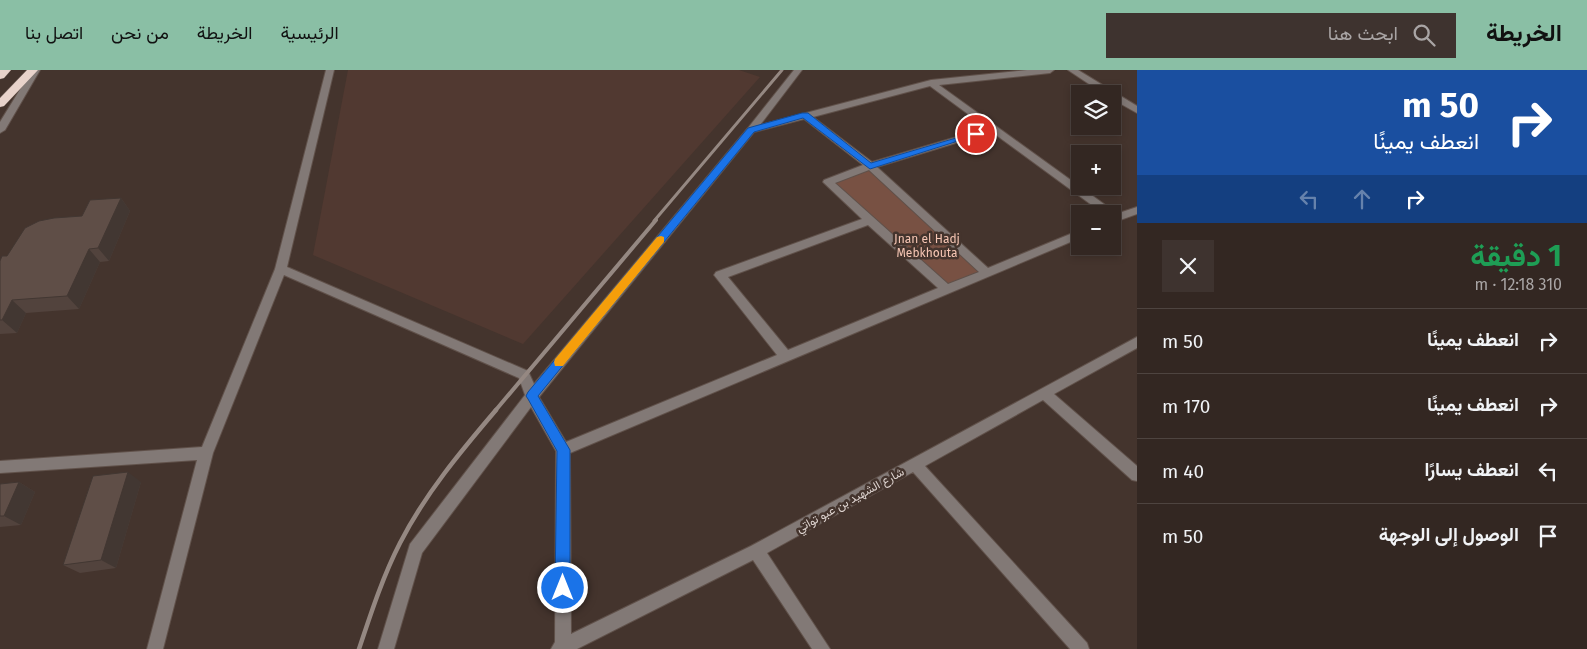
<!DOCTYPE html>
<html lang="ar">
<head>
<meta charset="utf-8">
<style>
  :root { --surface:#332722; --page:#3e332f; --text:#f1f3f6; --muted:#a9a5a5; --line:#4e4440; --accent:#8abfa5 }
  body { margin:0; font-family:"Fira Sans",Vazirmatn,sans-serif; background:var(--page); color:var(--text); direction:rtl; height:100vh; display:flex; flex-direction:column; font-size:19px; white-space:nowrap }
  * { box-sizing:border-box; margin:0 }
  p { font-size:16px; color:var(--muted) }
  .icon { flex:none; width:28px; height:28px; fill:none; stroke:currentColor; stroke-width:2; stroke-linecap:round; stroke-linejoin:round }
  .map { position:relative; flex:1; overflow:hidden; direction:ltr }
  .side { display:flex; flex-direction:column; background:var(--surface); width:450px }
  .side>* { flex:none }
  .top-card { background:#1a4fa0; color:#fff; overflow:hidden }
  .tools { position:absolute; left:1071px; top:15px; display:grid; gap:10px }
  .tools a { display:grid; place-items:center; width:50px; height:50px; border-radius:0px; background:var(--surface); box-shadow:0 2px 8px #0003,0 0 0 1px var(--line); font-size:25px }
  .pin { position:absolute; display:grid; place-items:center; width:42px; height:42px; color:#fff; margin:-21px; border:2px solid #fff; border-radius:50%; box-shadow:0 1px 5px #0007 }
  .me { position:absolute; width:55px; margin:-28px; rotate:0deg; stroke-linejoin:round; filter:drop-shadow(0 0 4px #0008) }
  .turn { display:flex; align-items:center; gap:18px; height:105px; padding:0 25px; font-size:22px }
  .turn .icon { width:65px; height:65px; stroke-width:2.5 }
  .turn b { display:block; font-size:35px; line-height:42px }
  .lanes { display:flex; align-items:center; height:48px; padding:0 25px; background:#0003; justify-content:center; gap:25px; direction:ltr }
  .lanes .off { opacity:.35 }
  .round { display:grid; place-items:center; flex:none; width:52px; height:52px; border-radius:0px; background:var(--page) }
  .summary { display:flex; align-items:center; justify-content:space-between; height:85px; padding:0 25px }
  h1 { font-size:30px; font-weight:700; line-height:38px; color:#1e9e55 }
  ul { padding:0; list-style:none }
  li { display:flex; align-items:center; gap:15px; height:65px; padding:0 25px; border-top:1px solid var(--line) }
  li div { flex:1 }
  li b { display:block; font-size:19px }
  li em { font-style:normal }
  header { display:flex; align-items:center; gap:30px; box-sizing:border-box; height:70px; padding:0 25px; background:var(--accent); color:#111 }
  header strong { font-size:24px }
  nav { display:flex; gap:28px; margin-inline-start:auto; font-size:18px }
  .search { width:350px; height:45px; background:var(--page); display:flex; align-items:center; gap:12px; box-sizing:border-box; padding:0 18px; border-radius:0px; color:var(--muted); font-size:19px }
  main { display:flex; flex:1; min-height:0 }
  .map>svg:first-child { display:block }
</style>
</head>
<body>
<header>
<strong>الخريطة</strong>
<div class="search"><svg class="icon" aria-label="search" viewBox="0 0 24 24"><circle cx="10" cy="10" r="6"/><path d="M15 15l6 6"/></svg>ابحث هنا</div>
<nav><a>الرئيسية</a><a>الخريطة</a><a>من نحن</a><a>اتصل بنا</a></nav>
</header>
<main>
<section class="side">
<div class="top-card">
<div class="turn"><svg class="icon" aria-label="right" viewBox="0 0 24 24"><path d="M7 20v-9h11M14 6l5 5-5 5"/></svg><div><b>50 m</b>انعطف يمينًا</div></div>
<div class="lanes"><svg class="icon off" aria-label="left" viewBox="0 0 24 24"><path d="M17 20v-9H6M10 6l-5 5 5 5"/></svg><svg class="icon off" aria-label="ahead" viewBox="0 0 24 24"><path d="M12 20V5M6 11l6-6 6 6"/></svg><svg class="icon" aria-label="right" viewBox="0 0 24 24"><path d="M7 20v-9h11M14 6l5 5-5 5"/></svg></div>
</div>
<div class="summary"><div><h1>1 دقيقة</h1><p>310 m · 12:18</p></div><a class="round"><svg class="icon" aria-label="close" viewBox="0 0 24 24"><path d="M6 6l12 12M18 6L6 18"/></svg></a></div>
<ul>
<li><svg class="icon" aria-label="right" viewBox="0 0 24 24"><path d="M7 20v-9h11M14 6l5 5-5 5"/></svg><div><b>انعطف يمينًا</b></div><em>50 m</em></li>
<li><svg class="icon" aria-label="right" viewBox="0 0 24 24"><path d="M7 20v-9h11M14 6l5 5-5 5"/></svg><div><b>انعطف يمينًا</b></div><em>170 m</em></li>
<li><svg class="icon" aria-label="left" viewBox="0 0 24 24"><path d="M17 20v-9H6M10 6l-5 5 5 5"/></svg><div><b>انعطف يسارًا</b></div><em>40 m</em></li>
<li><svg class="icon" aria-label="arrive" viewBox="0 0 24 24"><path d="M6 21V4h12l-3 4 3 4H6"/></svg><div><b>الوصول إلى الوجهة</b></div><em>50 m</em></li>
</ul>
</section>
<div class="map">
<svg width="1137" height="579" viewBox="0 0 1137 579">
  <rect width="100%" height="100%" fill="#44342d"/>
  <path fill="#513931" d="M348 0H739L760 7 523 274 313 185Z"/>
  <path fill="#785143" d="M870 96 986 202 946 219 828 112Z"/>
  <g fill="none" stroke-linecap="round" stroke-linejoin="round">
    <g stroke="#60514a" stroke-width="2">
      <path id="minor" d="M32 0H40L5 60 0 63V52Z
        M326 0H334L287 197 528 301 534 314 748 58 794 0H802L760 55 931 10 1027 0H1054L1050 3 939 15 1115 142 1116 144 1137 137V144L1112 153V144H1104L992 62 877 97 988 198 1080 160V168L570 383 571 564 751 476 1137 267V278L1054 324 1137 396V411L1132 410 1043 330 925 396 1087 573 1089 579H1070L913 402 767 483 830 579H812L753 490 577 579H551L555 572 556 381 531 337 422 483 394 579H378L410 474 525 325 519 308 284 205 213 383 163 579H147L197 390 0 403V391L202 377 275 199ZM930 16 987 58 872 92 813 47ZM804 49 863 95 824 110 823 112 862 149 716 202 714 205 777 285 566 372 539 327 754 62ZM869 100 979 202 948 214 835 113ZM868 155 938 218 788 280 728 207Z
        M1068 0H1078L1137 36V43L1112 29V24H1104Z"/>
    </g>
    <g stroke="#60514a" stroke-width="1">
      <path id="highway" d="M0 0H11L4 8 0 9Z
        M27 0H38L4 36 0 37V28Z"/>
    </g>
    <use href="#minor" fill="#827976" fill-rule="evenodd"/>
    <use href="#highway" fill="#e8d3cb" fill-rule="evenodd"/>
    <path stroke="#958882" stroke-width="3" d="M654 151 782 0"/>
    <path stroke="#958882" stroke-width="4" d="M495 341 656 150"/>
    <path stroke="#958882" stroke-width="4.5" d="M359 579C371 543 383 506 400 473 425 424 461 381 496 340"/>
  </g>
  <path fill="#52433d" d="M121 128 130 141 109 191 100 192 79 239 26 243 17 263 0 264V191L7 186 82 146Z
    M19 412 35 422 21 455 0 457V414Z
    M141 412 116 498 80 503 63 495Z"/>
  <path fill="#423732" d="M121 128 130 141 109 191 98 178Z
    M89 179 100 192 79 239 67 226Z
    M12 230 26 243 17 263 2 250Z
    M128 402 141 412 116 498 101 490Z
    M19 412 35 422 21 455 4 446Z"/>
  <path fill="#5f4e47" stroke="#423732" d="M121 128 98 178 89 179 67 226 12 230 2 250H0V191L2 186H7L25 158 39 151 54 148 82 146 90 130Z
    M128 402 101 490 63 495 93 406Z
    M19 412 4 446H0V414Z"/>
  <path fill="#1a73e8" stroke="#114b97" d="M802 43H808L871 93 973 63 980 64 870 99 803 48 754 62 538 326 570 380V518L568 523 563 525 558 523 555 518 557 381 528 329 526 326 528 322 748 58Z"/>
  <path fill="#f59e0b" d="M661 166 664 167V172L563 296H555L554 292 555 289 657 167Z"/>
  <g text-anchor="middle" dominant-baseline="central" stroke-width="5" stroke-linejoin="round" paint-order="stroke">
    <g font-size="12" fill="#f6c6b4" stroke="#44342d">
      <text x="927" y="169">Jnan el Hadj<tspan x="927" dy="14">Mebkhouta</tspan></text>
    </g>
    <g font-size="12" fill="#ddd3cf" stroke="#44342d">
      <text transform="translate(850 430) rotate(-29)">شارع الشهيد بن عبو تواتي</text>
    </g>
  </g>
</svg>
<div class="tools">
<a><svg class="icon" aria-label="layers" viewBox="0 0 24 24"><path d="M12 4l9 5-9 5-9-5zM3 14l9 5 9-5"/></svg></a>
<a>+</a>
<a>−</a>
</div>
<div class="pin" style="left:976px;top:64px;background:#d93025"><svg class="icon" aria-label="arrive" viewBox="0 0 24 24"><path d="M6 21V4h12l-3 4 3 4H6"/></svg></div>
<svg class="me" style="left:563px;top:518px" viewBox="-20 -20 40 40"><circle r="17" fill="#1a73e8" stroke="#fff" stroke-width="3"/><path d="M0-11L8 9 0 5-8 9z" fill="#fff"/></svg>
</div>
</main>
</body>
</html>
